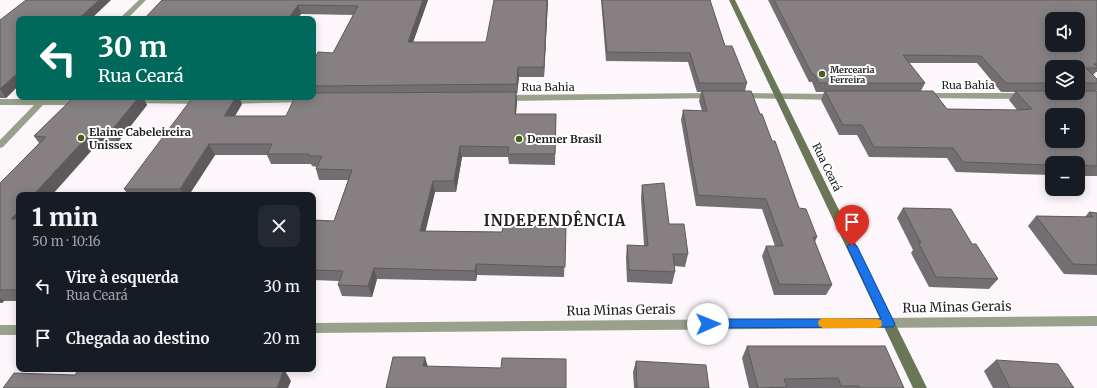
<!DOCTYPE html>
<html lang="pt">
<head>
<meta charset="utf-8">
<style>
  :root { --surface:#171b24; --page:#242831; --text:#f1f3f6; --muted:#9ea1a6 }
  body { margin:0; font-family:Merriweather,serif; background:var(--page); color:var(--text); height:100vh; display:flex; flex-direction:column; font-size:15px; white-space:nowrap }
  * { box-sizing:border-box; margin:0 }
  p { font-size:13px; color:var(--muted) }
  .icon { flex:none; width:22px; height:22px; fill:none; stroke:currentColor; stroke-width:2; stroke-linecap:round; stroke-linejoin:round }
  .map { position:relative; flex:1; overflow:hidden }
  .side { position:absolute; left:16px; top:192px; width:300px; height:180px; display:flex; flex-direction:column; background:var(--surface); border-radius:8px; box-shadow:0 2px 10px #0003 }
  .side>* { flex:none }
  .guide { position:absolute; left:16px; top:16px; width:300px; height:84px; border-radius:8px; box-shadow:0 2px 10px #0003; background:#00695c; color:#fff; overflow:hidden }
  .tools { position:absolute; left:1045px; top:12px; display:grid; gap:8px }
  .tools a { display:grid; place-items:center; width:40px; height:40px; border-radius:8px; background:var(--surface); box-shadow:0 2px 10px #0003; font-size:20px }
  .pin { position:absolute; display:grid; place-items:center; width:34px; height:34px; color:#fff; margin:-41px -17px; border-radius:50% 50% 50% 0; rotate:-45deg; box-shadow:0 0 4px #0007 }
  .pin .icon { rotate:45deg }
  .me { position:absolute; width:44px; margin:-22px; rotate:89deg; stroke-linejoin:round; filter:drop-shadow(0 0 3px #0008) }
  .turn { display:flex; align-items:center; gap:14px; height:84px; padding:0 16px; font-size:18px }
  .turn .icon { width:52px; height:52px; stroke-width:2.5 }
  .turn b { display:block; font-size:28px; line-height:34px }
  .round { display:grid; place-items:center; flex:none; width:42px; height:42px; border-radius:8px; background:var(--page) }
  .overview { display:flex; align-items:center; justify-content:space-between; height:68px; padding:0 16px }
  h1 { font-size:24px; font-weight:800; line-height:30px }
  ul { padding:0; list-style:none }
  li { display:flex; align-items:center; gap:12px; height:52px; padding:0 16px }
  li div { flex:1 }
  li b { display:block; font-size:15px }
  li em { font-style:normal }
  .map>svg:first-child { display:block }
</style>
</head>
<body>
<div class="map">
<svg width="1097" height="388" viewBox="0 0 1097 388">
  <rect width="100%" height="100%" fill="#fdf7fb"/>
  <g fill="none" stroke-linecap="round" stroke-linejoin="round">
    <path fill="#97a18c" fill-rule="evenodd" d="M139 0H146L127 19H119Z
      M713 93 717 96 716 98 503 101 499 98 503 95Z
      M741 93 835 94 839 97 835 100 738 98 737 96Z
      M923 93H1025L1029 96 1025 99 920 98 919 96Z
      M43 97 47 99H81L85 102 81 105H43L3 147 0 148V140L34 105H0V99H39Z
      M307 97 311 100 310 102 227 104 223 101 227 98Z
      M133 98H203L207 101 203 104 130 103 129 101Z
      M1097 316V326L313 333V323Z
      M0 325H19V335H0Z"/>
    <path fill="#697758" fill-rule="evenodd" d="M729 0H735L927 388H913Z"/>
  </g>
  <path fill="#736e71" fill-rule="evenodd" d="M162 0H428L413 42H486L548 0 544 77H519L517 94H516L517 102 516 114H556L555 165 509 164 508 157H462L456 192H435L425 231 502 232 566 227 564 277 477 275 476 281 377 279 372 297 342 296 338 285 339 281 313 280V220L334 221 348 180H319L316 169 317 167 312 166 311 164H271L267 155H215L189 195H128L124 189 242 104 235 116H286L313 97V62L333 53 353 15 301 14 297 19H144Z
    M601 0H710L725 46 747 83 745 91 772 141 799 208 817 237 815 242 832 285 826 295H774L762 256 766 246H775L762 209 696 206 681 120 683 110 702 111 699 101 701 92H697L688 62 606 61Z
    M768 0H1097V72H1096L1093 75 1097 79V90L1096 91H1097V176H1078V163H1052V175L956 172 947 158 869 157 857 135H839L821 100 824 92H816L812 82H809ZM909 63H977L1001 92H1015L1009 100 1017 110 947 109 921 91 925 83ZM1052 67H1078V93H1052Z
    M19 19V85L6 98H0V20Z
    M74 97H143L147 105 118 142H107L101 148H94L19 195V301H4L2 303H0V183L39 143 34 136Z
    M642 185 669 224 688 254 685 267 674 266 675 272 672 284 627 282 626 258 627 245 644 246 641 198Z
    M903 208 972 244 998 279 989 289 929 287 911 253 913 250 897 218Z
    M1089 212 1097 213V275L1064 274 1028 226 1036 216 1085 217Z
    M747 346 904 388H749L742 358Z
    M996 360 1074 388H993L984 371Z
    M636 361 709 388H634L633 372Z"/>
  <path fill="#5e5a5c" d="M99 0H111L91 19H78Z
    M423 0H428L410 51 408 42Z
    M547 0H548L544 77V67Z
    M298 5 301 14 297 19H288Z
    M518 67 519 77 517 94V84Z
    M19 72V85L6 98 0 89Z
    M516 92 517 102 515 124V114Z
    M139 97H143L147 105 118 142 111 131Z
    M236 97H239L242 104 229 126 224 116Z
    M100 131 107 142 101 148 94 137Z
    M87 137 94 148 52 195H33Z
    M209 144 215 155 189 195H183L180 189Z
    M460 146 462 157 456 192 454 181Z
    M433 181 435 192 423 242 420 231Z
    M19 211V228L11 219Z
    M476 264 477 275 476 281 475 271Z
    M374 268 377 279 372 297 368 286Z
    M0 298 4 301 2 303 0 301Z
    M425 357 428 367 423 366Z
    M284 369 291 381 288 388H277Z"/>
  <path fill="#868083" stroke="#5e5a5c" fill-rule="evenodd" d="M26 0H99L78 19H19V72L0 89V20Z
    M162 0H423L408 42H486L494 0H547L544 67H518L517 84 313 86V62L318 52 333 53 358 6 298 5 288 19H144Z
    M602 0H710L725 46H732L747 83H699L690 53 607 52Z
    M774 0H1097V64H1094L1097 66V68H1086L1097 79V83H1078V67H1052V83H1006L981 56 903 55 925 83H819L814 74H812ZM1052 19H1078V45H1052Z
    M702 91H751L760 114H762L772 141H775L799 208 806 209 817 237H813L832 285 779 284 766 246H783L766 199 698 195 683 110 707 111Z
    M825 91H933L947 109 1018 110 1032 109 1015 91H1052V93H1078V91H1097V166L1078 165V163H1052V165L963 162 953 148 874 147 862 125H843ZM1052 115H1078V141H1052Z
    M516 92 515 114H556L555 154H508L509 147 460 146 454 181H433L420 231 502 232 503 225 566 227 565 267 476 264 475 271 374 268 368 286 338 285 343 271 313 270V220L334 221 352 170 316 169 322 156H308L309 154H267L272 144H209L180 189H124L193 97H236L224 116H286L295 97H313V93Z
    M74 97H139L111 131H100L94 137H87L33 195H19V211L11 219H19V243L18 245H19V290H0V183L46 137 34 136Z
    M664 183 669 224H684L688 254H673L675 272 629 270 627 245 648 246 642 185Z
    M903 208 951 209 972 244H976L998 279 936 277 918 242 921 243Z
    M1089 212 1097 213V265L1073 264 1036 216 1093 217Z
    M747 346H885L904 388H859V386H841L838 378 784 379 787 387 758 388Z
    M393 357H425L423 366 501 368 502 358 566 359V388H386Z
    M996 360 1058 364 1074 388H1010Z
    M636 361 706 365 709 388H637Z
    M79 369H284L277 388H3L14 373 75 375Z"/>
  <path fill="#1a73e8" stroke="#114b97" d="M852 242 857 246 895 324 893 327 704 328 703 324 704 321 708 319H881L847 246Z"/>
  <path fill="#f59e0b" d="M823 318 877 319 881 320 882 324 881 327 877 328H823L819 326 818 323 819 320Z"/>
  <g fill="#466113" stroke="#fff" stroke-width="1.5">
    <circle cx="822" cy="74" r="4"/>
    <circle cx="81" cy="138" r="4"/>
    <circle cx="519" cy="139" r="4"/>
  </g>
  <g text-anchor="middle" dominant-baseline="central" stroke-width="4" stroke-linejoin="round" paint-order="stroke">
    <g font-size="9" font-weight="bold" fill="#252224" stroke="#fff" text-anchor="start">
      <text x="830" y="69">Mercearia<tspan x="830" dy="10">Ferreira</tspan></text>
    </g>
    <g font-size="11" fill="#252224" stroke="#fff">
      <text x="968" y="85">Rua Bahia</text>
      <text x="548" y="87">Rua Bahia</text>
      <text transform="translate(827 167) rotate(64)">Rua Ceará</text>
    </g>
    <g font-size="11" font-weight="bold" fill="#252224" stroke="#fff" text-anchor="start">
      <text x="89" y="132">Elaine Cabeleireira<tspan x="89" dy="13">Unissex</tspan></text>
      <text x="527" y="139">Denner Brasil</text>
    </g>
    <g font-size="13" fill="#252224" stroke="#fff">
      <text transform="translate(957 307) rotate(-1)">Rua Minas Gerais</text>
      <text transform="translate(621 310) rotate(-1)">Rua Minas Gerais</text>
    </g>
    <g font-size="15" font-weight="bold" letter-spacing="1" fill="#252224" stroke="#fff">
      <text x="555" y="220">INDEPENDÊNCIA</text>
    </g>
  </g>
</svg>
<div class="tools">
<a><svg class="icon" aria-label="sound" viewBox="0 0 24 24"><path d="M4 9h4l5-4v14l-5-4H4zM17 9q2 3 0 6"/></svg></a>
<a><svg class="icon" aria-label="layers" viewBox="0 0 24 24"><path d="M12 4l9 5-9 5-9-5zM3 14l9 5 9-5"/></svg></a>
<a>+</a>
<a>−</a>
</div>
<div class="pin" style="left:852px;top:246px;background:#d93025"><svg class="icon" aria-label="arrive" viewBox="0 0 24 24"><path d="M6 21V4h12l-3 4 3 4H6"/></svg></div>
<svg class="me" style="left:708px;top:324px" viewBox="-20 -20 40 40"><circle r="19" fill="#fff"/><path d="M0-13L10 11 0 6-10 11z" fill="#1a73e8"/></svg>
<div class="guide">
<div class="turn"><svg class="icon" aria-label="left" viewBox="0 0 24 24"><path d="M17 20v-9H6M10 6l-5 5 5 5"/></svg><div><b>30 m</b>Rua Ceará</div></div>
</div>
<section class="side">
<div class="overview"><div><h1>1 min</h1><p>50 m · 10:16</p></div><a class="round"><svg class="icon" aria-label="close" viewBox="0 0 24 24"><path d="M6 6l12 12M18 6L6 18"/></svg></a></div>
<ul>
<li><svg class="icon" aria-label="left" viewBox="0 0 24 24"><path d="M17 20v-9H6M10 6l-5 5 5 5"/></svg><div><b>Vire à esquerda</b><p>Rua Ceará</p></div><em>30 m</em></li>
<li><svg class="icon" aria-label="arrive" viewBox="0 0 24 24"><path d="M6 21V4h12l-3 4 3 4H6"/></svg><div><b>Chegada ao destino</b></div><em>20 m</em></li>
</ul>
</section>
</div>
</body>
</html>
